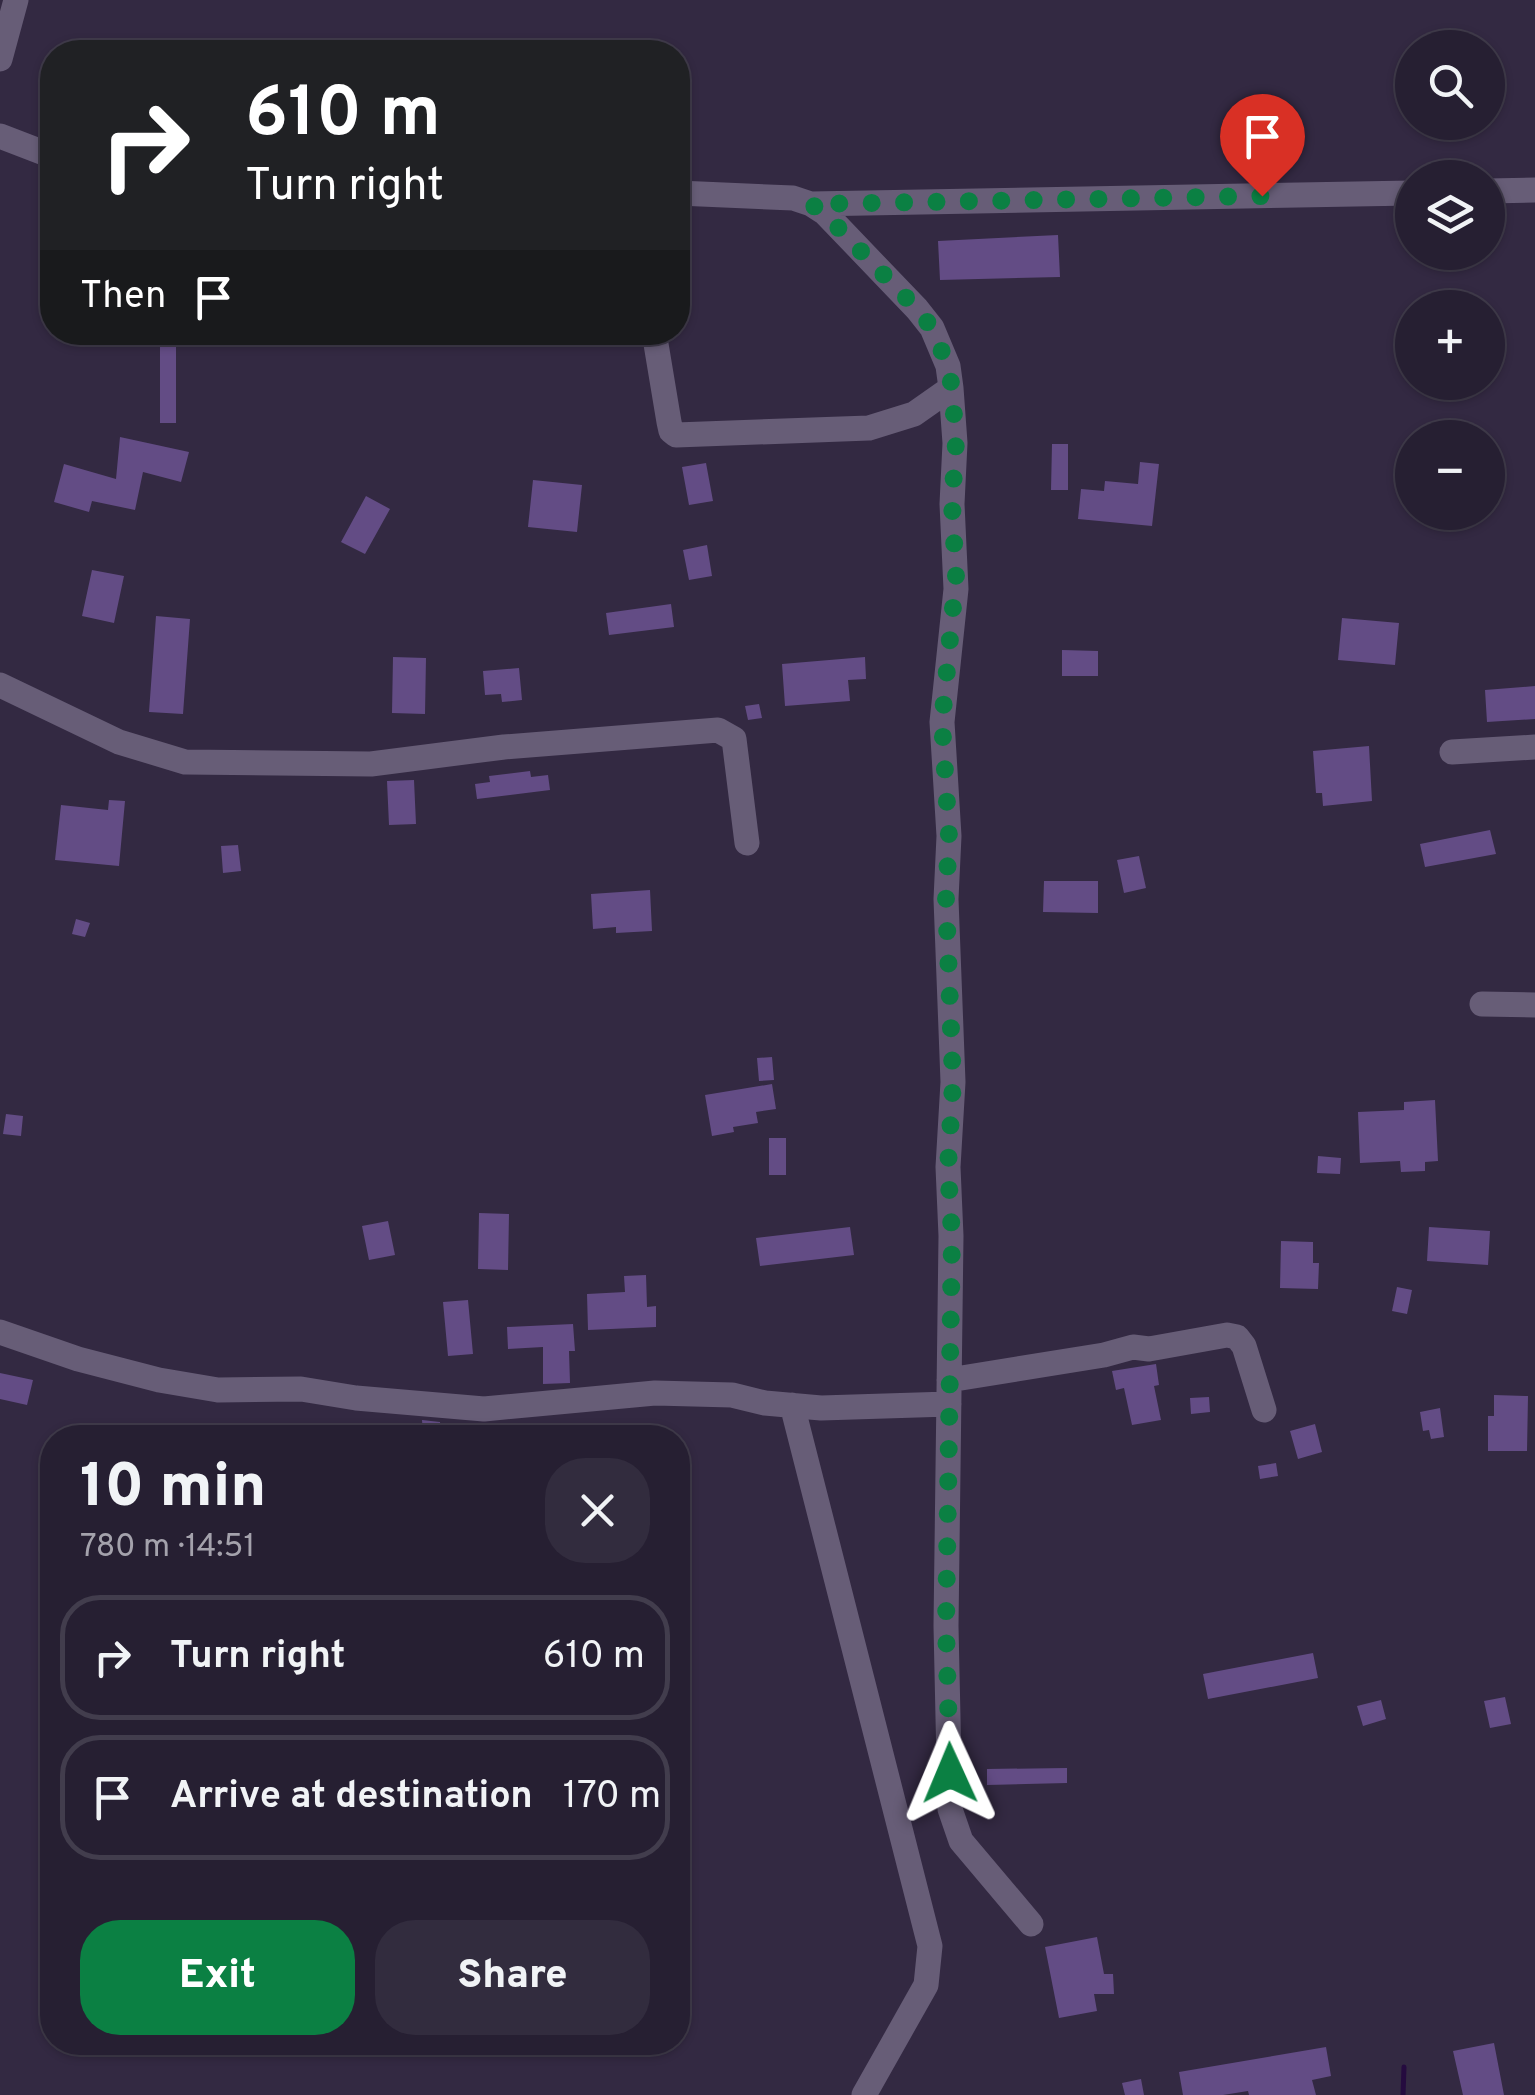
<!DOCTYPE html>
<html lang="en">
<head>
<meta charset="utf-8">
<style>
  :root { --surface:#261f32; --page:#322c3e; --text:#f1f3f6; --muted:#a4a2ac; --line:#423d4d; --accent:#0b8043 }
  body { margin:0; font-family:Overpass,sans-serif; background:var(--page); color:var(--text); height:100vh; display:flex; flex-direction:column; font-size:38px; white-space:nowrap }
  * { box-sizing:border-box; margin:0 }
  p { font-size:32px; color:var(--muted) }
  .icon { flex:none; width:55px; height:55px; fill:none; stroke:currentColor; stroke-width:2; stroke-linecap:round; stroke-linejoin:round }
  .map { position:relative; flex:1; overflow:hidden }
  .drawer { position:absolute; left:40px; top:1425px; width:650px; height:630px; display:flex; flex-direction:column; background:var(--surface); border-radius:40px; box-shadow:0 2px 8px #0004,0 0 0 2px var(--line) }
  .drawer>* { flex:none }
  .guide { position:absolute; left:40px; top:40px; width:650px; height:305px; border-radius:40px; box-shadow:0 2px 8px #0004,0 0 0 2px var(--line); background:#202124; color:#fff; overflow:hidden }
  .buttons { position:absolute; left:1395px; top:30px; display:grid; gap:20px }
  .buttons a { display:grid; place-items:center; width:110px; height:110px; border-radius:50%; background:var(--surface); box-shadow:0 2px 8px #0004,0 0 0 2px var(--line); font-size:50px }
  .pin { position:absolute; display:grid; place-items:center; width:85px; height:85px; color:#fff; margin:-102px -42px; border-radius:50% 50% 50% 0; rotate:-45deg; box-shadow:0 0 10px #0007 }
  .pin .icon { rotate:45deg }
  .me { position:absolute; width:110px; margin:-55px; rotate:359deg; stroke-linejoin:round; filter:drop-shadow(0 0 8px #0008) }
  .turn { display:flex; align-items:center; gap:35px; height:210px; padding:0 40px; font-size:45px }
  .turn .icon { width:130px; height:130px; stroke-width:2.5 }
  .turn b { display:block; font-size:70px; line-height:85px }
  .then { display:flex; align-items:center; height:95px; padding:0 40px; background:#0003; gap:20px; font-size:38px }
  .round { display:grid; place-items:center; flex:none; width:105px; height:105px; border-radius:40px; background:var(--page) }
  .overview { display:flex; align-items:center; justify-content:space-between; height:170px; padding:0 40px }
  h1 { font-size:60px; font-weight:800; line-height:75px }
  .button { display:flex; gap:20px; margin-top:auto; padding:20px 40px }
  .button a { flex:1; height:115px; border-radius:40px; background:var(--accent); color:#fff; font-size:40px; font-weight:800; line-height:115px; text-align:center }
  .button a+a { background:var(--page); color:var(--text) }
  ul { padding:0; list-style:none }
  li { display:flex; align-items:center; gap:30px; height:125px; margin:0 20px 15px; padding:0 20px; border:5px solid var(--line); border-radius:40px }
  li div { flex:1 }
  li b { display:block; font-size:38px }
  li em { font-style:normal }
  .map>svg:first-child { display:block }
</style>
</head>
<body>
<div class="map">
<svg width="1535" height="2095" viewBox="0 0 1535 2095">
  <rect width="100%" height="100%" fill="#332942"/>
  <g fill="none" stroke-linecap="round" stroke-linejoin="round">
    <path stroke="#250b3f" stroke-width="5" d="M1403 2095 1404 2067"/>
  </g>
  <path fill="#634c85" d="M1058 235 1060 277 940 280 938 241Z
    M160 347H176V423H160Z
    M120 437 189 452 181 482 143 472 135 510 92 501 89 512 54 502 64 464 116 479Z
    M1052 444H1068V490H1051Z
    M1140 462 1159 464 1152 526 1078 519 1081 489 1104 491 1105 481 1138 484Z
    M706 463 713 501 689 505 682 467Z
    M533 480 582 485 577 532 528 527Z
    M366 496 390 509 365 554 341 542Z
    M707 545 712 576 689 580 683 550Z
    M92 570 124 576 114 623 82 616Z
    M671 604 674 627 609 635 606 613Z
    M156 616 190 619 183 714 149 712Z
    M1342 618 1399 623 1395 665 1338 660Z
    M1062 650 1098 651V676H1062Z
    M393 657 426 658 425 714 392 713Z
    M865 657 866 679 848 680 850 701 785 706 782 664Z
    M519 668 522 700 502 702 501 694 485 695 483 671Z
    M1535 686V719L1487 722 1485 690Z
    M759 704 762 718 748 720 745 706Z
    M1369 746 1372 801 1323 806 1322 793H1316L1313 751Z
    M530 771 531 777 548 775 550 790 477 799 475 784 490 782 489 776Z
    M414 780 416 824 389 825 387 781Z
    M109 800 125 801 119 866 55 860 61 805 108 810Z
    M1490 830 1496 854 1425 867 1420 844Z
    M238 845 241 871 223 873 221 846Z
    M1139 856 1146 888 1124 893 1117 860Z
    M1044 881H1098V913L1043 912Z
    M650 890 652 931 616 933V927L593 929 591 894Z
    M76 919 90 923 85 937 72 934Z
    M772 1057 774 1080 759 1081 757 1058Z
    M772 1084 776 1109 756 1112 758 1123 733 1127 734 1132 712 1136 705 1095Z
    M1435 1100 1438 1161 1425 1162V1171L1401 1172 1400 1161 1360 1163 1358 1112 1404 1110V1102Z
    M6 1114 23 1116 21 1136 3 1134Z
    M769 1138H786V1175H769Z
    M1318 1156 1341 1158 1340 1174 1317 1173Z
    M479 1213 509 1214 508 1270 478 1269Z
    M388 1221 395 1255 369 1260 362 1226Z
    M850 1227 854 1255 760 1266 756 1238Z
    M1429 1227 1490 1231 1488 1265 1427 1261Z
    M1281 1241 1313 1242V1263H1319L1318 1289 1280 1288Z
    M646 1275 647 1307 656 1306V1327L588 1330 587 1294 625 1292 624 1276Z
    M1397 1287 1412 1290 1407 1314 1392 1311Z
    M468 1300 473 1354 448 1356 443 1302Z
    M573 1324 575 1351H569L570 1383 543 1384V1347L508 1349 507 1327Z
    M1156 1364 1159 1385 1154 1386 1161 1420 1132 1425 1124 1388 1116 1390 1112 1371Z
    M0 1373 33 1380 27 1405 0 1399Z
    M1494 1395 1528 1396 1527 1451H1488V1416H1494Z
    M1209 1397 1210 1412 1191 1414 1190 1398Z
    M1440 1408 1444 1437 1431 1439 1429 1430 1423 1431 1420 1412Z
    M422 1420 440 1422 441 1431 423 1433Z
    M1315 1424 1322 1452 1298 1459 1290 1431Z
    M1276 1463 1278 1476 1260 1479 1258 1466Z
    M1313 1653 1318 1678 1208 1699 1203 1674Z
    M1505 1697 1511 1724 1490 1728 1484 1701Z
    M1381 1700 1386 1719 1363 1726 1357 1706Z
    M1067 1768V1783L987 1785V1769Z
    M1097 1937 1104 1974H1113L1114 1994H1094L1097 2011 1059 2018 1045 1947Z
    M1494 2043 1504 2095H1463L1453 2051Z
    M1326 2047 1331 2076 1312 2080 1316 2095H1249L1248 2091 1223 2095H1183L1179 2072Z
    M1141 2079 1144 2095H1125L1122 2083Z"/>
  <g fill="none" stroke-linecap="round" stroke-linejoin="round">
    <path stroke="#675d77" stroke-width="25" d="M0 59 16 0
      M0 136 52 156
      M1488 191 1535 190
      M678 193 793 198 811 204 825 213 917 309 932 328 948 366 951 388 955 443 952 504 956 589 942 722 949 836 946 899 953 1082 948 1167 951 1236 946 1626 950 1809 961 1841 1031 1924
      M811 204 1412 193
      M654 332 669 422 671 431 676 435 869 428 914 414 951 388
      M0 685 119 742 185 762 371 764 504 747 718 730 734 739 747 843
      M1452 752 1535 747
      M1482 1004 1535 1005
      M0 1332 78 1359 159 1380 218 1390 301 1389 356 1398 484 1409 655 1393 732 1395 765 1403 821 1408 949 1404
      M949 1380 1104 1355 1133 1347 1149 1349 1227 1335 1237 1337 1244 1346 1264 1410
      M792 1405 930 1946 926 1985 864 2095"/>
  </g>
  <g fill="none" stroke-linecap="round" stroke-linejoin="round">
    <path stroke="#0b8043" stroke-width="18" stroke-dasharray="0 32.4" d="M950 1773 946 1626 952 1236 948 1167 953 1082 946 899 949 836 942 722 956 576 952 504 956 442 952 388 948 366 932 328 917 309 824 213 811 204 1262 196"/>
  </g>
</svg>
<div class="buttons">
<a><svg class="icon" aria-label="search" viewBox="0 0 24 24"><circle cx="10" cy="10" r="6"/><path d="M15 15l6 6"/></svg></a>
<a><svg class="icon" aria-label="layers" viewBox="0 0 24 24"><path d="M12 4l9 5-9 5-9-5zM3 14l9 5 9-5"/></svg></a>
<a>+</a>
<a>−</a>
</div>
<div class="pin" style="left:1262px;top:196px;background:#d93025"><svg class="icon" aria-label="arrive" viewBox="0 0 24 24"><path d="M6 21V4h12l-3 4 3 4H6"/></svg></div>
<svg class="me" style="left:950px;top:1773px" viewBox="-20 -20 40 40"><path d="M0-17L14 15 0 8-14 15z" fill="#0b8043" stroke="#fff" stroke-width="4"/></svg>
<div class="guide">
<div class="turn"><svg class="icon" aria-label="right" viewBox="0 0 24 24"><path d="M7 20v-9h11M14 6l5 5-5 5"/></svg><div><b>610 m</b>Turn right</div></div>
<div class="then">Then<svg class="icon" aria-label="arrive" viewBox="0 0 24 24"><path d="M6 21V4h12l-3 4 3 4H6"/></svg></div>
</div>
<section class="drawer">
<div class="overview"><div><h1>10 min</h1><p>780 m · 14:51</p></div><a class="round"><svg class="icon" aria-label="close" viewBox="0 0 24 24"><path d="M6 6l12 12M18 6L6 18"/></svg></a></div>
<ul>
<li><svg class="icon" aria-label="right" viewBox="0 0 24 24"><path d="M7 20v-9h11M14 6l5 5-5 5"/></svg><div><b>Turn right</b></div><em>610 m</em></li>
<li><svg class="icon" aria-label="arrive" viewBox="0 0 24 24"><path d="M6 21V4h12l-3 4 3 4H6"/></svg><div><b>Arrive at destination</b></div><em>170 m</em></li>
</ul>
<div class="button"><a>Exit</a><a>Share</a></div>
</section>
</div>
</body>
</html>
